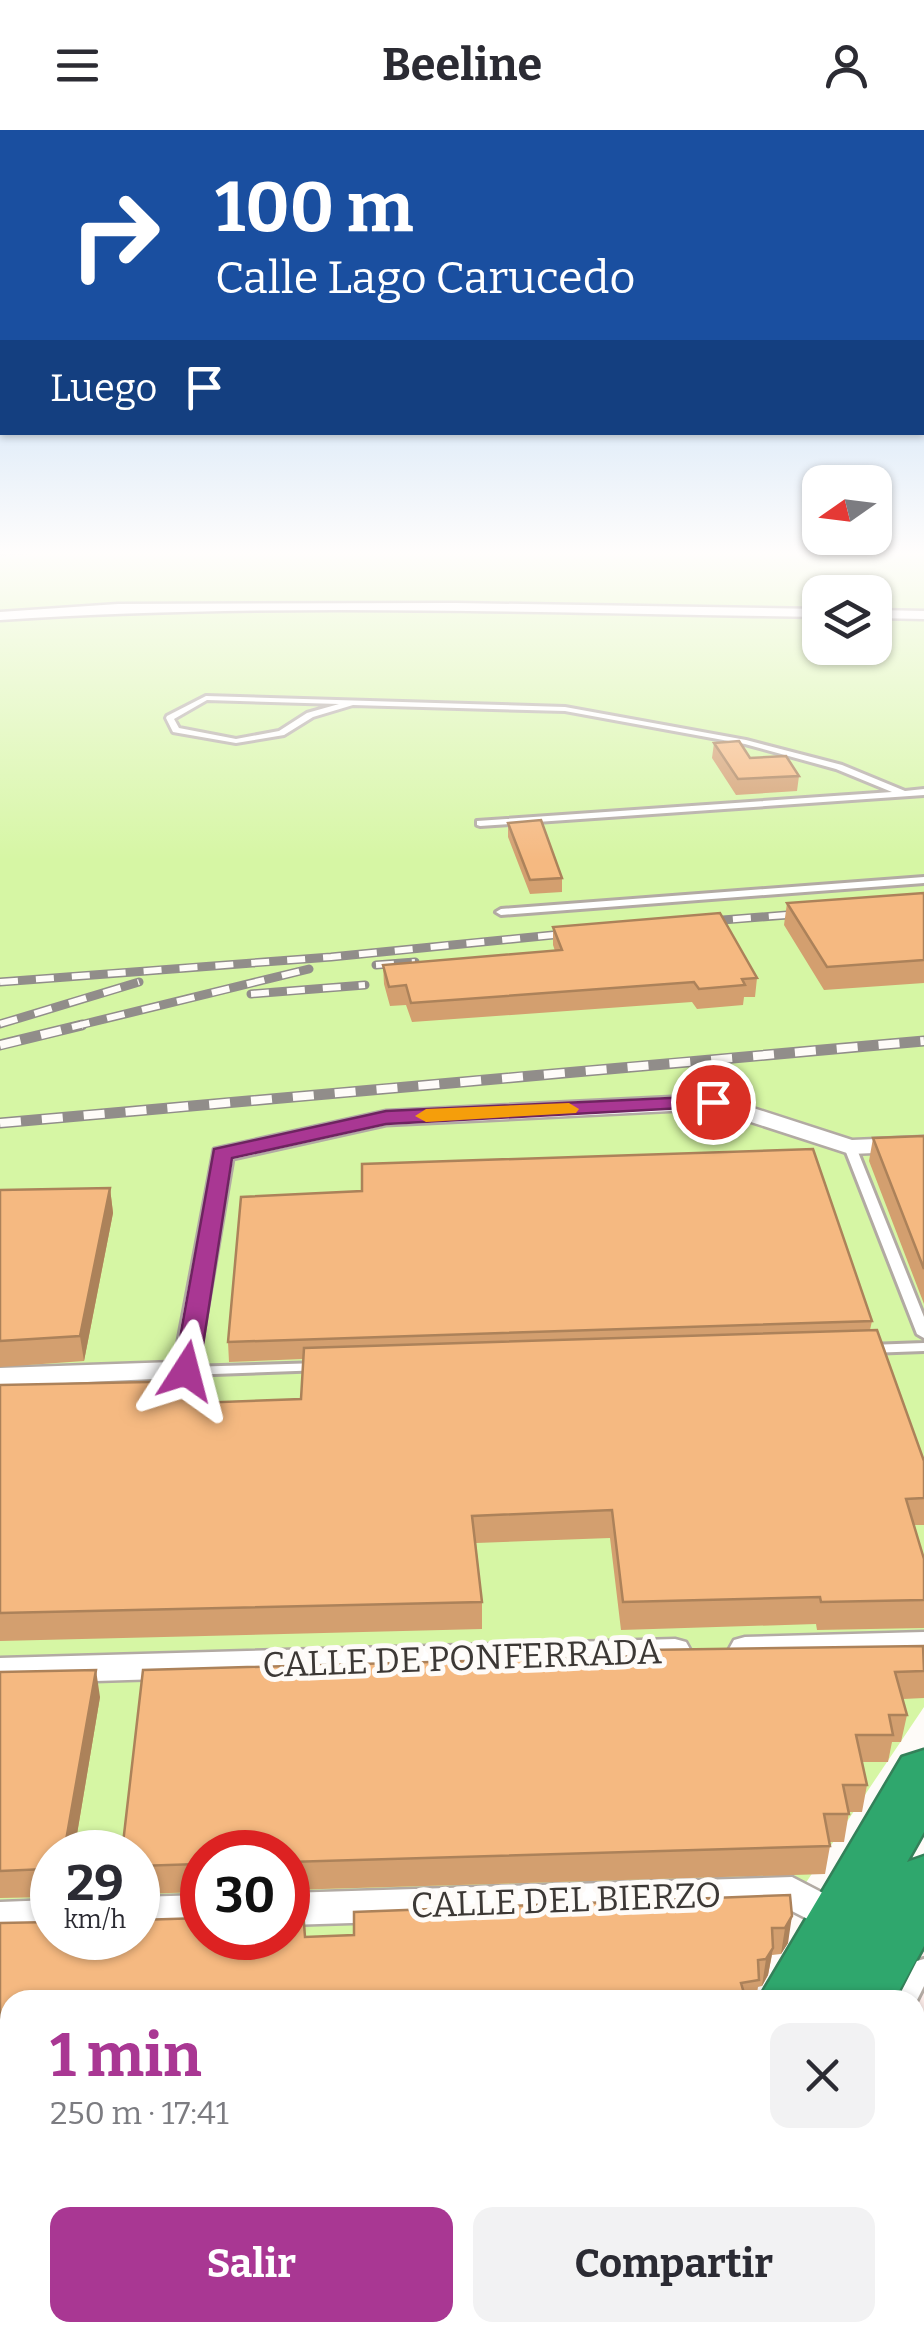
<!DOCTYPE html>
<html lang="es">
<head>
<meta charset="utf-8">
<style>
  :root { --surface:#fff; --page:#f2f2f3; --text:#2b2b33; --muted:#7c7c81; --accent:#a93793 }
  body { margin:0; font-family:Bitter,serif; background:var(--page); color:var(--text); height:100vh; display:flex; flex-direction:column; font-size:38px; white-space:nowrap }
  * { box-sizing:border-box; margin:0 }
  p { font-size:32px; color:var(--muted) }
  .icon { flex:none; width:55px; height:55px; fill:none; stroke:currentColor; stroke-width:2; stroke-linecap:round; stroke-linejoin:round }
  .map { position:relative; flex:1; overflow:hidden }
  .drawer { position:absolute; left:0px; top:1860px; width:925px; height:352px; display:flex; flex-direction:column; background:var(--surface); border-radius:30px 30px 0 0; box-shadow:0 2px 8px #0004 }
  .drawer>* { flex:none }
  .top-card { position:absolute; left:0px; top:0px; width:925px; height:305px; box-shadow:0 2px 8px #0004; background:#1a4fa0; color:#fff; overflow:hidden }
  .needle { width:65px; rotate:256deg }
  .fabs { position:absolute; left:802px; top:335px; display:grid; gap:20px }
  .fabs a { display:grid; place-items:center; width:90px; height:90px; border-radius:20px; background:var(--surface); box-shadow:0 2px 8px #0004; font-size:50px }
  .speed { position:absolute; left:30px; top:1700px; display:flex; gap:20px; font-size:50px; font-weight:700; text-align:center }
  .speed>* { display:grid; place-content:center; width:130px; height:130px; border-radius:50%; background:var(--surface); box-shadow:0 2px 8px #0004; line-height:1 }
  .speed small { font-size:25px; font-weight:400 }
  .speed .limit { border:15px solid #d22; background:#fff; color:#111 }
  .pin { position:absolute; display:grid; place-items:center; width:85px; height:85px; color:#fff; margin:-42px; border:5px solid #fff; border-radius:50%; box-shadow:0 2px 10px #0007 }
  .me { position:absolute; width:110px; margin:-55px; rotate:9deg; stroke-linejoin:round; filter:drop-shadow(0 0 8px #0008) }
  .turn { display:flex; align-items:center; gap:35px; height:210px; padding:0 50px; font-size:45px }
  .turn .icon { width:130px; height:130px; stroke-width:2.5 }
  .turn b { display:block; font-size:70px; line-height:85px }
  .then { display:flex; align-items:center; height:95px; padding:0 50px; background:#0003; gap:20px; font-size:38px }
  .round { display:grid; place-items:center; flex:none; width:105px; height:105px; border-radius:20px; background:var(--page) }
  .summary { display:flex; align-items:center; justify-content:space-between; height:170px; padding:0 50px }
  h1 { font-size:60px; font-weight:700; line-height:75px; color:var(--accent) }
  .cta { display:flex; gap:20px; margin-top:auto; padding:20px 50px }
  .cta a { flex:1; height:115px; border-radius:20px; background:var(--accent); color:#fff; font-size:40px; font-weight:700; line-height:115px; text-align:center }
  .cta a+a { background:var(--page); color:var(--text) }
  header { display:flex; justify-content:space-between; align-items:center; height:130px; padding:0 50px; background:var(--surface); font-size:45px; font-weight:700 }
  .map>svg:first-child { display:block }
</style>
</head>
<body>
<header><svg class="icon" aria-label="menu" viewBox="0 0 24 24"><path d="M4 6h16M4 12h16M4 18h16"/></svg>Beeline<svg class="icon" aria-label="person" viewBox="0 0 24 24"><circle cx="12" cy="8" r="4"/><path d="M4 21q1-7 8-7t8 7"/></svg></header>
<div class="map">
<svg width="924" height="2211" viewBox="0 0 924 2211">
  <rect width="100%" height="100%" fill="#fefbf8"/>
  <path fill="#fdedea" d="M924 1810V2211H684L689 2202H915V1870H888Z"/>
  <path fill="#d6f6a4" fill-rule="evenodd" d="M0 420H924V1577L727 1870H10V2202L503 2203 498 2211H0ZM820 462H875V518H820ZM52 1722H138V1808H52ZM202 1722H288V1808H202Z"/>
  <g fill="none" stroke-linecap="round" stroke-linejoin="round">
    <g stroke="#b2aaa3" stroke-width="6">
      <path id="service" d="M206 566 565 577 746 610 842 635 905 661 924 659V665L480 696 477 695V691L892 662 836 639 745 614 565 581 353 575 313 587 284 605 236 613 173 602 166 588 167 586ZM207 570 339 574 307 583 279 601 236 609 179 598 174 589Z
        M924 747V753L501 785 496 782 501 779Z
        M850 1013 856 1017 924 1187V1208L917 1204 844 1017Z
        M924 1213V1221L869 1223 862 1219 869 1215Z
        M319 1233 324 1234 326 1237 324 1240 186 1245 179 1241 186 1237Z
        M924 1829V1856L915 1874V1870H897L917 1831Z
        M716 2202H741L737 2211H712Z"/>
    </g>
    <g stroke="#b2aaa3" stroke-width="5">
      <path id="minor" d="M455 473 820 479V487C547 483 272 472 0 490V482L118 474Z
        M875 480 924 481V489L875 488Z
        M713 965 852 1010 924 1007V1021L850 1024 711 979 386 995 233 1029 196 1247 0 1256V1238L174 1232 214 1019 386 981Z
        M924 1502V1526L745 1531 734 1528 729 1519 734 1510 745 1507Z
        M675 1509 686 1512 691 1521 686 1530 675 1533 0 1554V1528Z
        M792 1747 850 1777 855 1788 850 1799 837 1804 788 1779 288 1795V1763Z
        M202 1765V1797L138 1799V1767Z
        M52 1770V1802L0 1804V1772Z
        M915 2025 924 2027V2067L915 2065Z"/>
    </g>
    <g stroke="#348059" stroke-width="5">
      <path id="motorway" d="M924 1620V1702L907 1732 924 1726V1816L894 1870H758L902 1627Z
        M551 2202H709L706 2211H547Z"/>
    </g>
    <path stroke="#b7b4b1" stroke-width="2.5" stroke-dasharray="6 2.5" stroke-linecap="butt" d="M0 425 69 420"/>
    <use href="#service" fill="#fff" fill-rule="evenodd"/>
    <use href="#minor" fill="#fff" fill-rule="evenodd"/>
    <use href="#motorway" fill="#2fa76d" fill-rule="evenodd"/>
    <g stroke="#918d8a" stroke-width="9">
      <path id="rail-far1" d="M697 792 812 783
        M376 835 415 832
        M0 852 331 827 583 802
        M251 864 365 855
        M0 894 139 852
        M72 897 309 839"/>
    </g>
    <g stroke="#918d8a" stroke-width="11">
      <path id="rail" d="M0 915 82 895
        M0 993 924 911"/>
    </g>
    <use href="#rail-far1" stroke="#fefbf8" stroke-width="6" stroke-dasharray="18" stroke-linecap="butt"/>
    <use href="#rail" stroke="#fefbf8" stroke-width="8" stroke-dasharray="21" stroke-linecap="butt"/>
  </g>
  <path fill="#d39f6f" d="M714 613 750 628 799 646 797 661 736 665 712 628Z
    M508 693 562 748V762L530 764 508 707Z
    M924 763V853L824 860 784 795 787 773Z
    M553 797 757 848 755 867H744L743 875 697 879 692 872 412 892 406 875 390 876 384 854 383 835 555 821 553 815Z
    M924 1006V1174L869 1031 873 1008Z
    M110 1058 113 1083 84 1231 0 1237V1060Z
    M872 1191 870 1200 924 1331V1395H914L924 1429V1498L817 1500 816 1494 621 1500 610 1408 476 1413 482 1472V1499L0 1511V1255L201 1272 301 1269 303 1229 229 1232 228 1212Z
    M924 1519V1568L903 1569 907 1585 901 1612H892L888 1632H862L867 1655 862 1682H849L844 1712H830V1716L825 1744 288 1760V1722H202V1762L138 1764V1722L644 1526 645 1520Z
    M0 1542 100 1567 74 1722H52V1767L0 1768Z
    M790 1765 788 1813 781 1824 772 1825 768 1845 762 1856 758 1857 756 1870H10V1987H0V1793L305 1807 354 1805Z
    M10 2003V2202H0V2017Z
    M915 2095 924 2097V2211H905L879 2202H915Z"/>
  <path fill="#ac825a" d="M110 1058 113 1083 84 1231 80 1206Z
    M199 1251 202 1277 196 1273Z
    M96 1540 100 1567 74 1722H64Z
    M792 1786 788 1813 781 1824 785 1798Z
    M773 1818 768 1845 762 1856 766 1829Z"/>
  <path fill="#f5b981" stroke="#ac825a" stroke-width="2.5" d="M739 611 750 628 786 626 799 646 738 649 714 613Z
    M541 690 562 748 530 750 508 693Z
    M924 763V830L827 837 787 773Z
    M720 783 757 848 742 849 745 855 699 859 694 852 411 873 406 855 389 857 383 835 562 820 553 797Z
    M924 1006V1139L873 1008Z
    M813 1019 872 1191 228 1212 241 1067 362 1061V1034Z
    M110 1058 80 1206 0 1211V1060Z
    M877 1200 924 1331V1368L906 1369 924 1429V1470L821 1472 820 1467 623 1472 612 1380 472 1386 482 1472 0 1483V1255L199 1251 196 1273 301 1269 304 1218Z
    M923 1516 924 1541 895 1542 907 1585H889L893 1605H856L867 1655H843L849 1684H824L830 1716 288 1732V1722H202V1741L198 1734 138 1736V1722H122L143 1540 645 1526V1520Z
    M96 1540 64 1722H52V1744H50L46 1739 0 1741V1542Z
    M790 1765 792 1786 785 1798H772L773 1818 766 1829 758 1830 759 1850 741 1853 746 1870H10V1960H0V1793L52 1792V1808H138V1790L202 1788V1808H288V1782L303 1780 305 1807 354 1805V1782Z
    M10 2003V2176L0 2177V2017Z
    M915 2095 924 2097V2190L915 2187Z
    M760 2202H781L808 2211H758Z"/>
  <linearGradient id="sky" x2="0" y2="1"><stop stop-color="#9ac6f1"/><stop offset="0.58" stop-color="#fffdfc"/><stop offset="1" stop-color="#fffdfc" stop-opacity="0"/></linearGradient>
  <rect width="924" height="730" fill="url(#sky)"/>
  <path fill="#a93793" stroke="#6e2460" stroke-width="2.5" d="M713 966 723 972 720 976 386 994 232 1028 199 1241 186 1249 174 1241 214 1019 386 981Z"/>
  <path fill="#f59e0b" d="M569 973 579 979 576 983 426 992 415 986 426 979Z"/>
  <g text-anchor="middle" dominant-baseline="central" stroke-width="10" stroke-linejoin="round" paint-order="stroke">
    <g font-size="35" fill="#3c3835" stroke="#fefbf8">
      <text transform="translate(462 1528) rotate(-2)">CALLE DE PONFERRADA</text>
      <text transform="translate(566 1770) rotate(-2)">CALLE DEL BIERZO</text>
    </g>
  </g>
</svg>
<div class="fabs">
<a><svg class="needle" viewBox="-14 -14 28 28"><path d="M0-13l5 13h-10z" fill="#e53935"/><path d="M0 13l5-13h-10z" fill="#7c7c81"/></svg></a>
<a><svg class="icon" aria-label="layers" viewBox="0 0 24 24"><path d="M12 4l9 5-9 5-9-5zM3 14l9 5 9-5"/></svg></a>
</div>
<div class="speed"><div>29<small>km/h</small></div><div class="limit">30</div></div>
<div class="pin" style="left:713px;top:972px;background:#d93025"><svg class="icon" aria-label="arrive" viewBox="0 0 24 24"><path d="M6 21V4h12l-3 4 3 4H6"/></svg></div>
<svg class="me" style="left:186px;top:1241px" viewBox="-20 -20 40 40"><path d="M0-17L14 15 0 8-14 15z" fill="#a93793" stroke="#fff" stroke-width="4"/></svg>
<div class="top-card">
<div class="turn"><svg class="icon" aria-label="right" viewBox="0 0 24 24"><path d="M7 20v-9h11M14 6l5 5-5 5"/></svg><div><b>100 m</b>Calle Lago Carucedo</div></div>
<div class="then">Luego<svg class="icon" aria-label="arrive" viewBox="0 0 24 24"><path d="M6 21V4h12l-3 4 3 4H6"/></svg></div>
</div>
<section class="drawer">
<div class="summary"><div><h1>1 min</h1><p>250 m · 17:41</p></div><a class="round"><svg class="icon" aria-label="close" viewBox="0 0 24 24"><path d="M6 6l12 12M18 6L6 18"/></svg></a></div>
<div class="cta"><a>Salir</a><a>Compartir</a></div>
</section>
</div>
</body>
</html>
